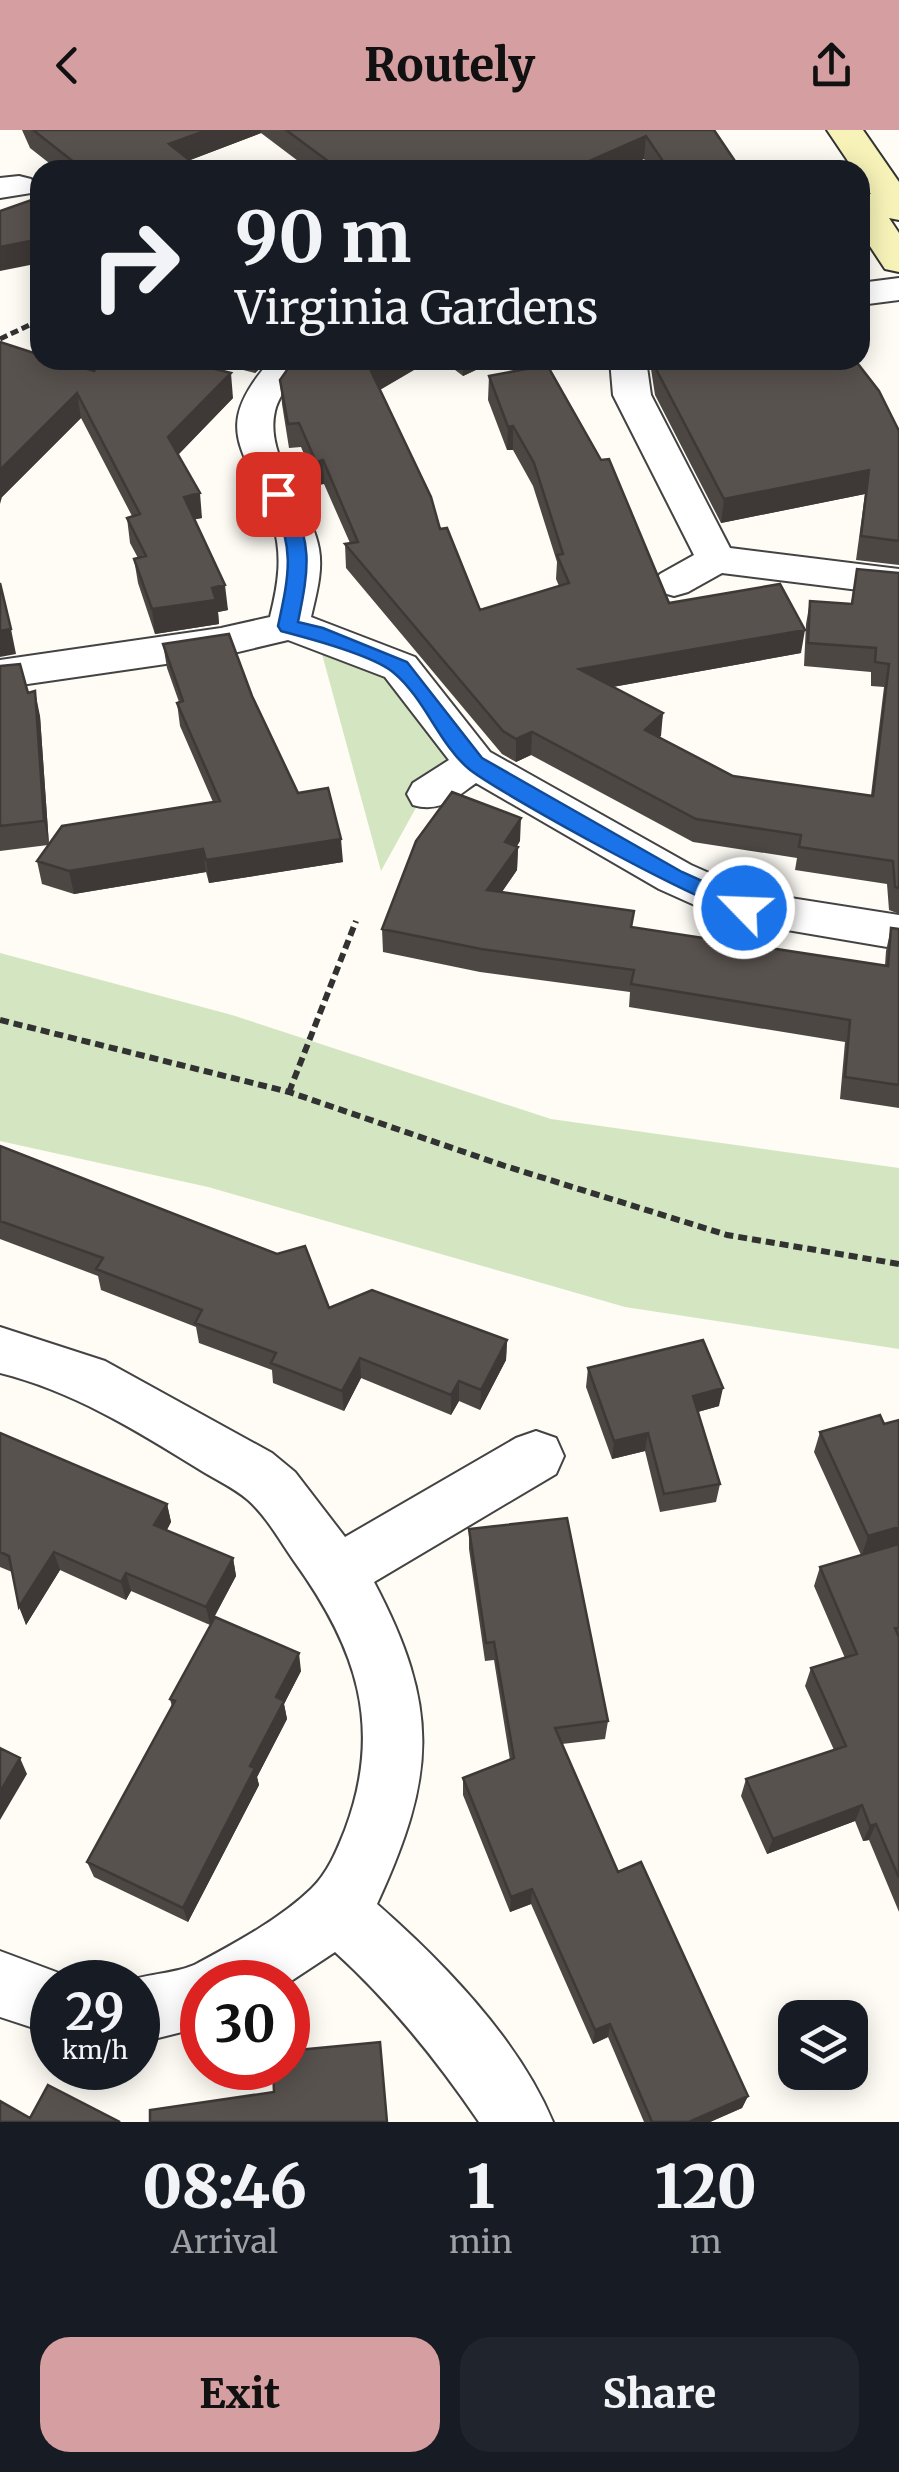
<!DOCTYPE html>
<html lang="en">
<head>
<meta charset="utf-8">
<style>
  :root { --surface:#171b24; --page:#20242c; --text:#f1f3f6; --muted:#9ea1a6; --accent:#d59ea0 }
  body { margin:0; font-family:Merriweather,serif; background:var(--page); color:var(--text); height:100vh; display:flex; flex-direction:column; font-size:38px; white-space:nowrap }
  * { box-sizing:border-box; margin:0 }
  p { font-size:32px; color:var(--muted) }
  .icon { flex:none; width:55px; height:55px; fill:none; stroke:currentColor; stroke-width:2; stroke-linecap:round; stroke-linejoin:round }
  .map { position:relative; height:1992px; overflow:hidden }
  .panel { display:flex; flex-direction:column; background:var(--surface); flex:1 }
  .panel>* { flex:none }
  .banner { position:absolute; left:30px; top:30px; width:840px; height:210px; border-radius:30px; box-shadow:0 5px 25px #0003; background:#171b24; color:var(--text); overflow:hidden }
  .buttons { position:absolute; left:778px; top:1870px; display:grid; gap:20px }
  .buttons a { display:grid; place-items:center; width:90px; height:90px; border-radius:20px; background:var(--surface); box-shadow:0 5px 25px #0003; font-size:50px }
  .speed { position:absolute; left:30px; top:1830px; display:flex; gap:20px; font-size:50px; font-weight:700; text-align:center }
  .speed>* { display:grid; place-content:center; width:130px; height:130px; border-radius:50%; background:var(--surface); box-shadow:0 5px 25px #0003; line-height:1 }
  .speed small { font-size:25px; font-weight:400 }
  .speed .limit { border:15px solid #d22; background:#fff; color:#111 }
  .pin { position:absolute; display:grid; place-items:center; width:85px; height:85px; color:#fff; margin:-42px; border-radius:20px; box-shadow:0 5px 15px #0006 }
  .me { position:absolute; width:110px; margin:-55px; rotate:294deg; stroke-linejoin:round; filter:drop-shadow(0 0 8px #0008) }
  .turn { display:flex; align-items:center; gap:35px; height:210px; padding:0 40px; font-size:45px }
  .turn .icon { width:130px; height:130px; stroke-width:2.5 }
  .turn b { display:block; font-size:70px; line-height:85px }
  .eta { display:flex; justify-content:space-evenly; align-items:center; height:170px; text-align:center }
  .eta b { font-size:60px; font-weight:800; line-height:70px }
  .primary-button { display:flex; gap:20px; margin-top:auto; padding:20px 40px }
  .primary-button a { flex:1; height:115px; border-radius:30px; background:var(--accent); color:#111; font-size:40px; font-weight:800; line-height:115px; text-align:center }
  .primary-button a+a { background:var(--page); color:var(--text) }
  header { display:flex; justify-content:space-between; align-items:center; height:130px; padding:0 40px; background:var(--accent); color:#111; font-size:45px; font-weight:800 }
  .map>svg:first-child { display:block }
</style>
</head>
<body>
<header><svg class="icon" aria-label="back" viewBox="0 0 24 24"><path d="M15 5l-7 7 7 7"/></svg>Routely<svg class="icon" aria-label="share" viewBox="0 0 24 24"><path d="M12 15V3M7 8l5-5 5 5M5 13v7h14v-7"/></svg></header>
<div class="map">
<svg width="899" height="1992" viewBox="0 0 899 1992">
  <rect width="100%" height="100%" fill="#fefcf5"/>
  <path fill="#d3e6c1" d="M316 502 400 531 475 633 417 676 381 741Z
    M0 823 232 885 551 989 899 1038V1219L625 1177 208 1057 0 1011Z"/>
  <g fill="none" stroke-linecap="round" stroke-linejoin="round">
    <g stroke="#434343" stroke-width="4">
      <path id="street" d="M19 46 31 49 36 56 31 63 0 68V48Z
        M899 148V170L860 175V153Z
        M271 230H309C298 247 280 260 275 281 264 328 311 374 319 419 323 441 316 465 311 487L415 527 490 622 691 735 752 762 899 785V819L728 790 659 759 476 653C455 668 440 683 413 675L407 664 413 653 449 630 385 547 288 510 221 526 0 558V530L221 498 270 487C278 455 283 426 273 394 249 320 207 302 271 230Z
        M610 230H646L651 265 730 418 899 439V465L722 443 688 462 674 466 660 462 654 453 660 444 694 425 613 265Z
        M0 1197 105 1231 272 1323 295 1342 345 1407 516 1308 536 1301 556 1308 564 1326 556 1344 374 1452C440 1577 436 1646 377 1774 442 1831 519 1910 553 1992H479C436 1929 391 1873 335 1822L288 1853 202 1852V1897L138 1913V1852H125C148 1843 178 1844 198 1833 235 1813 280 1789 311 1759 328 1743 337 1720 345 1700 384 1596 356 1517 294 1431 280 1411 267 1387 248 1370 233 1357 214 1349 197 1338 134 1299 72 1261 0 1243Z
        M0 1821 75 1849 77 1852H52V1904L0 1887Z"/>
    </g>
    <g stroke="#323232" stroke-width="4">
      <path id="secondary" d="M827 0H863L899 52V90L889 88 899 103V142L885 139 860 101V62L871 64 860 49V40H854Z"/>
    </g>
    <path stroke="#323232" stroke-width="5" stroke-dasharray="8 4" stroke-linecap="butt" d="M0 209 40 190"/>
    <path stroke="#323232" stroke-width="6" stroke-dasharray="9 5" stroke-linecap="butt" d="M0 890 289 962 505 1036 727 1105 899 1134
      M289 962 356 791"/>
    <use href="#street" fill="#fff" fill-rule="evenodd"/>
    <use href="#secondary" fill="#f6f2b8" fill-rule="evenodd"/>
  </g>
  <path fill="#4c4743" d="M22 0H714L741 40H651L644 29 620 40H310L261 3 190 30 202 40H58L30 18Z
    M0 212 94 241 233 268 178 325 202 388 195 389 228 480 218 482 219 494 155 504 138 453 134 429 138 428 130 413 127 388 132 386 81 288 2 367Z
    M204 230H269L255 243Z
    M294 230H431L380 260 440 399 480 480 559 456 556 449 557 432 533 356 513 320H507L488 270 489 246 669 473 801 523 613 557 663 583 659 608 733 646 871 665 884 557 871 556V542L804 536 806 494 810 471 851 474 857 439 899 443V784L889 780 887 754 795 740 797 728 693 712 531 625 516 632 502 624 346 438 345 414 350 413 324 354 317 355 301 317 289 318 282 274 280 250Z
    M442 230H497L463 246Z
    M652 230H855L899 301V435L856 430 865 364 721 393 655 265 651 239Z
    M163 514 252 566 298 663 343 732 209 753 206 742 74 764 42 754 37 731 48 715 0 721V536L28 563 40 586 49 715 213 672 180 596 177 573 179 572 167 538Z
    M520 711 517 716 518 717 517 740 502 762 633 797 885 835 886 821 891 798 899 799V978L840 969 845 912 629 877 630 862 480 842 383 822 382 799Z
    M0 1016 329 1178 507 1210 506 1230 480 1280 459 1271 451 1285 361 1248 344 1281 273 1253 272 1240 199 1213 196 1197 101 1160 98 1146 0 1109Z
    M588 1238 719 1276 698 1282 720 1354 716 1372 660 1382 645 1321 612 1329 586 1257Z
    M899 1290V1782L869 1710 863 1711 855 1691 767 1724 741 1666 746 1649 834 1620 805 1556 811 1538 845 1528 814 1456 820 1437 861 1425 814 1322 820 1302 884 1294Z
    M0 1303 167 1374 171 1392 167 1400 233 1428 236 1446 210 1495 131 1461 126 1470 60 1440 26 1495 12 1442 0 1437Z
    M469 1399 608 1591 605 1609 562 1614 618 1742 748 1966 742 1978 710 1992H644L608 1907 593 1914 531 1774 510 1782 463 1665V1648L510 1630 494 1530 485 1531 469 1419Z
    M301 1541 284 1574 287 1589 257 1647 259 1655 188 1792 94 1747 87 1732 172 1577 170 1569Z"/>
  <path fill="#3e3937" d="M207 0H261V3L172 37 169 14Z
    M646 6 644 29 620 40H569Z
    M40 109V133L0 141V117Z
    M254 230H269L255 243Z
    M390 230H431L372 264 371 241Z
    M463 230H497L463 246Z
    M231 243 233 268 171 332 168 307Z
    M77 263 81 288 2 367 0 374V340Z
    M513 296V320H507L508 297Z
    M323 330 324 354 317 355 316 332Z
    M869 340 865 364 721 393 724 369Z
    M200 363 202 388 187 391 184 367Z
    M225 455 228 480 218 482 219 494 155 504 152 479Z
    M11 499 16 524 0 527V501Z
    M805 500 801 523 578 563 579 539Z
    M35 561 40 586 49 715 44 691Z
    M663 583 661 606 643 623 645 600Z
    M532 602 531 625 516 632V609Z
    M521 688 520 711 504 735 505 712Z
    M341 709 343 732 209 753 206 730Z
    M518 717 517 740 487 783V760Z
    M203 719 206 742 74 764 69 741Z
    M507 1210 506 1230 480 1280 481 1260Z
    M360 1228 361 1248 344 1281 342 1261Z
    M459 1251V1271L451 1285V1265Z
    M723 1258 719 1276 690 1284 693 1266Z
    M648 1303 645 1321 612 1329 614 1311Z
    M167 1374 171 1392 159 1413 154 1395Z
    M899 1397V1414L862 1425 868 1406Z
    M54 1422 60 1440 26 1495 19 1477Z
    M233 1428 236 1446 210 1495 206 1477Z
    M126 1443 131 1461 126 1470 121 1452Z
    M299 1523 301 1541 284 1574 287 1589 257 1647 259 1655 188 1792 183 1778 250 1636 276 1567Z
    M20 1628 27 1644 0 1690V1662Z
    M862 1675 855 1691 767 1724 773 1709Z
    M876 1694 869 1710 863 1711 870 1696Z
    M532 1759 531 1774 510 1782 511 1767Z
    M610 1894 608 1907 593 1914 595 1900Z
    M748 1966 742 1978 710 1992H689Z"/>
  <path fill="#58524e" stroke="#3e3937" stroke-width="2.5" d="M33 0H207L169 14 202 40H84Z
    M286 0H714L741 40H669L646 6 569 40H340Z
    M40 67V109L0 117V81Z
    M0 212 40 225V230H58L94 241 105 230H179L231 243 168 307 200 363 184 367 225 455 212 458 216 470 152 479 134 429 146 426 127 388 140 384 77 263 0 340Z
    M294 230H390L371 241 431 367 440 399 447 398 480 480 569 453 557 425 563 424 534 333 513 296 508 297 489 246 547 235 601 330 609 329 669 473 780 454 805 500 579 539 663 583 645 600 733 646 873 666 889 534 875 532 876 518 808 513 810 471 852 474 857 439 899 443V758L895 757 893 731 799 717 801 705 696 689 532 602 516 609 503 601 345 414 358 412 323 330 316 332 299 293 288 294 280 250Z
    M655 230H855L879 261 899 301V411L861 406 869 340 724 369 657 241Z
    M0 453 11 499 0 501Z
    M229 504 252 566 298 663 328 658 341 709 206 730 203 719 69 741 37 731 62 696 220 671 177 573 183 571 163 514Z
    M20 534 28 563 35 561 44 691 0 696V536Z
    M452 662 521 688 505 712 518 717 487 760 634 781 631 797 888 836 891 798 899 799V955L845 947 850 890 631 854 634 840 481 819 382 799 416 711Z
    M0 1016 277 1124 305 1116 329 1178 372 1160 507 1210 481 1260 459 1251 451 1265 360 1228 342 1261 271 1233 276 1223 195 1193 202 1180 96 1139 103 1128 0 1091Z
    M703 1210 723 1258 693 1266 720 1354 664 1364 648 1303 614 1311 588 1238Z
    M880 1285 884 1294 899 1290V1397L868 1406 820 1302Z
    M0 1303 167 1374 154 1395 233 1428 206 1477 126 1443 121 1452 54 1422 19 1477 9 1426 0 1422Z
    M567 1388 608 1591 555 1598 618 1742 641 1732 748 1966 689 1992H652L610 1894 595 1900 532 1759 511 1767 463 1648 514 1628 494 1512 486 1513 469 1399Z
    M899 1414V1497L895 1498 899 1507V1748L876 1694 870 1696 862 1675 773 1709 746 1649 846 1616 811 1538 857 1524 820 1437Z
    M215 1487 299 1523 276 1567 284 1571 250 1636 255 1638 183 1778 87 1732 175 1571 170 1569Z
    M0 1618 20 1628 0 1662Z
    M380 1912 387 1992H150V1980L274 1962 273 1938H288V1921Z
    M48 1955 120 1992H0V1971L30 1988Z"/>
  <path fill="#1a73e8" stroke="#114b97" stroke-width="2.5" d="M278 359 284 360C314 410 309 438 298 492L323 498 407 532 482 628 682 742 751 773 754 778 751 784C729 791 497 662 469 639 439 614 425 569 394 543 374 525 308 508 281 501L278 496C290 441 295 416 269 364Z"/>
</svg>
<div class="buttons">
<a><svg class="icon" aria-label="layers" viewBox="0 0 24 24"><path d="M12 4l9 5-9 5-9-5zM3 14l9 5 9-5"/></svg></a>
</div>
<div class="speed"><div>29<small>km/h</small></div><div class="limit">30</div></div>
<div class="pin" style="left:278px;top:364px;background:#d93025"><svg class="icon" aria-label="arrive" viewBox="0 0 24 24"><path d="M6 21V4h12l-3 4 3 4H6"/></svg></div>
<svg class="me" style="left:744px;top:778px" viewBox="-20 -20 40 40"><circle r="17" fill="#1a73e8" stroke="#fff" stroke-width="3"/><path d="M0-11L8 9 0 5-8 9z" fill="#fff"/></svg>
<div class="banner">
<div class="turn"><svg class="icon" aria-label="right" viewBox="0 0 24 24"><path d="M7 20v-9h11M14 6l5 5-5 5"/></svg><div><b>90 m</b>Virginia Gardens</div></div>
</div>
</div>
<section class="panel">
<div class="eta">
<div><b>08:46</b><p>Arrival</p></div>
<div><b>1</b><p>min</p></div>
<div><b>120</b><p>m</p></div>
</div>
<div class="primary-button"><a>Exit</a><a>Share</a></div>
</section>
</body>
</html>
